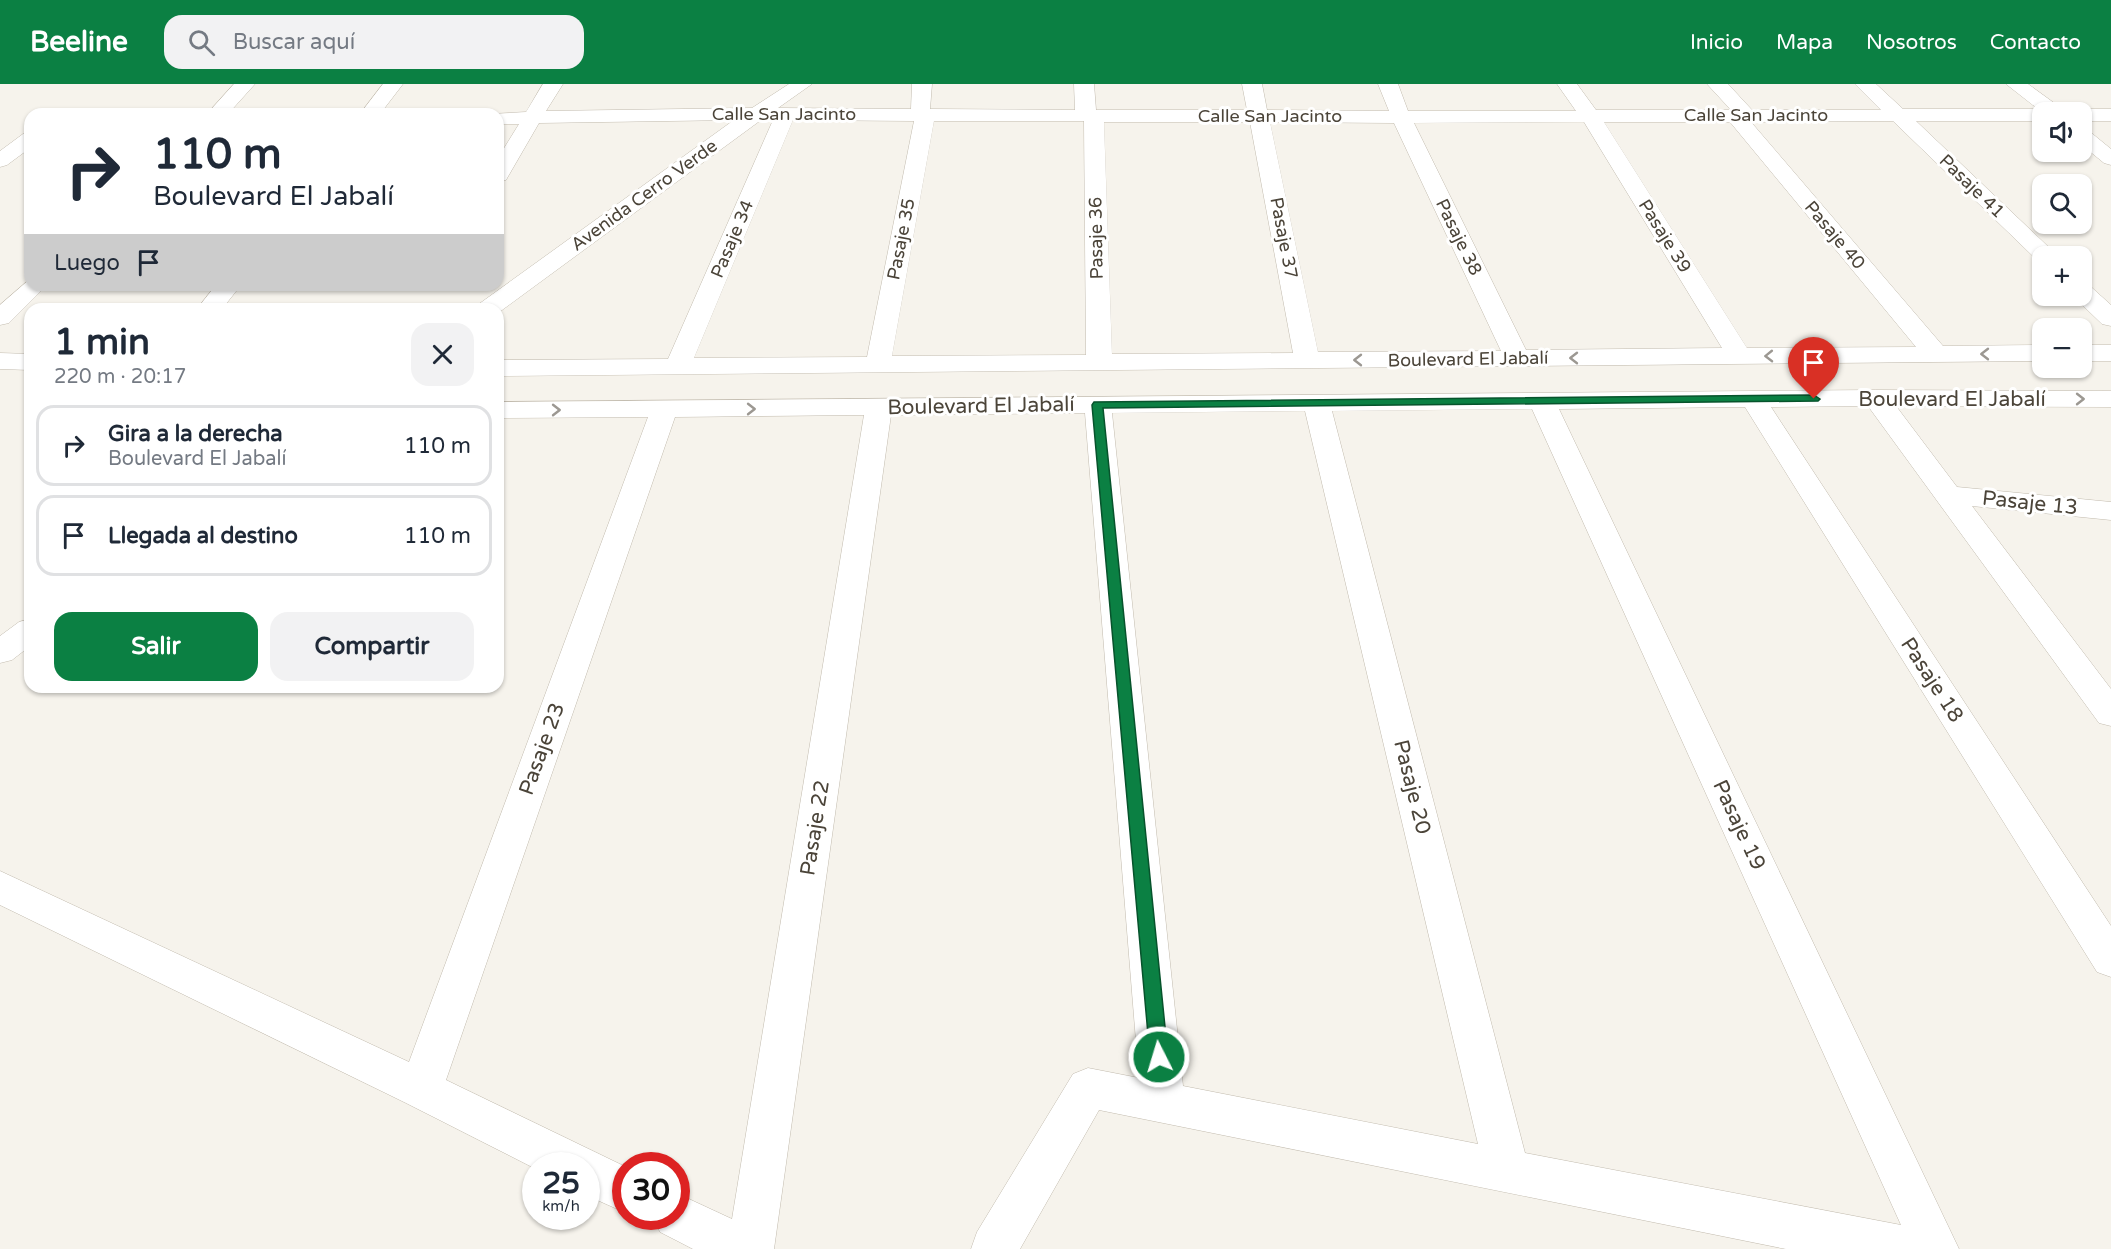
<!DOCTYPE html>
<html lang="es">
<head>
<meta charset="utf-8">
<style>
  :root { --surface:#fff; --page:#f2f2f3; --text:#1f2937; --muted:#747a83; --line:#e0e1e3; --accent:#0b8043 }
  body { margin:0; font-family:"Varela Round",sans-serif; background:var(--page); color:var(--text); height:100vh; display:flex; flex-direction:column; font-size:22px; white-space:nowrap }
  * { box-sizing:border-box; margin:0 }
  p { font-size:20px; color:var(--muted) }
  .icon { flex:none; width:33px; height:33px; fill:none; stroke:currentColor; stroke-width:2; stroke-linecap:round; stroke-linejoin:round }
  .map { position:relative; flex:1; overflow:hidden }
  .sheet { position:absolute; left:24px; top:219px; width:480px; height:390px; display:flex; flex-direction:column; background:var(--surface); border-radius:18px; box-shadow:0 2px 4px #0004 }
  .sheet>* { flex:none }
  .banner { position:absolute; left:24px; top:24px; width:480px; height:183px; border-radius:18px; box-shadow:0 2px 4px #0004; background:#fff; color:var(--text); overflow:hidden }
  .buttons { position:absolute; left:2032px; top:18px; display:grid; gap:12px }
  .buttons a { display:grid; place-items:center; width:60px; height:60px; border-radius:12px; background:var(--surface); box-shadow:0 2px 4px #0004; font-size:30px }
  .speed { position:absolute; left:522px; top:1068px; display:flex; gap:12px; font-size:30px; font-weight:700; text-align:center }
  .speed>* { display:grid; place-content:center; width:78px; height:78px; border-radius:50%; background:var(--surface); box-shadow:0 2px 4px #0004; line-height:1 }
  .speed small { font-size:15px; font-weight:400 }
  .speed .limit { border:9px solid #d22; background:#fff; color:#111 }
  .pin { position:absolute; display:grid; place-items:center; width:51px; height:51px; color:#fff; margin:-62px -26px; border-radius:50% 50% 50% 0; rotate:-45deg; box-shadow:0 0 6px #0007 }
  .pin .icon { rotate:45deg }
  .me { position:absolute; width:66px; margin:-33px; rotate:355deg; stroke-linejoin:round; filter:drop-shadow(0 0 4px #0008) }
  .turn { display:flex; align-items:center; gap:21px; height:126px; padding:0 30px; font-size:27px }
  .turn .icon { width:78px; height:78px; stroke-width:2.5 }
  .turn b { display:block; font-size:42px; line-height:51px }
  .then { display:flex; align-items:center; height:57px; padding:0 30px; background:#0003; gap:12px; font-size:22px }
  .round { display:grid; place-items:center; flex:none; width:63px; height:63px; border-radius:18px; background:var(--page) }
  .headline { display:flex; align-items:center; justify-content:space-between; height:102px; padding:0 30px }
  h1 { font-size:36px; font-weight:700; line-height:45px }
  .action { display:flex; gap:12px; margin-top:auto; padding:12px 30px }
  .action a { flex:1; height:69px; border-radius:18px; background:var(--accent); color:#fff; font-size:24px; font-weight:700; line-height:69px; text-align:center }
  .action a+a { background:var(--page); color:var(--text) }
  ul { padding:0; list-style:none }
  li { display:flex; align-items:center; gap:18px; height:81px; margin:0 12px 9px; padding:0 18px; border:3px solid var(--line); border-radius:18px }
  li div { flex:1 }
  li b { display:block; font-size:22px }
  li em { font-style:normal }
  header { display:flex; align-items:center; gap:36px; box-sizing:border-box; height:84px; padding:0 30px; background:var(--accent); color:#fff }
  header strong { font-size:28px }
  nav { display:flex; gap:33px; margin-inline-start:auto; font-size:21px }
  .search { width:420px; height:54px; background:var(--page); display:flex; align-items:center; gap:15px; box-sizing:border-box; padding:0 21px; border-radius:18px; color:var(--muted); font-size:22px }
  .map>svg:first-child { display:block }
</style>
</head>
<body>
<header>
<strong>Beeline</strong>
<div class="search"><svg class="icon" aria-label="search" viewBox="0 0 24 24"><circle cx="10" cy="10" r="6"/><path d="M15 15l6 6"/></svg>Buscar aquí</div>
<nav><a>Inicio</a><a>Mapa</a><a>Nosotros</a><a>Contacto</a></nav>
</header>
<div class="map">
<svg width="2111" height="1165" viewBox="0 0 2111 1165">
  <rect width="100%" height="100%" fill="#f6f3ec"/>
  <g fill="none" stroke-linecap="round" stroke-linejoin="round">
    <g stroke="#c2bbae" stroke-width="1">
      <path id="minor" d="M234 0H255L228 30H207Z
        M383 0H403L380 30H360Z
        M543 0H563L546 27 752 24 789 0H812L778 24 911 25 912 0H932L930 25 1075 26 1074 0H1094L1096 26H1247L1242 0H1262L1267 26 1389 27 1378 0H1398L1408 27H1576L1557 0H1577L1596 26H1731L1707 0H1728L1752 26H1881L1855 0H1876L1903 25H2038L2006 0H2028L2061 24 2064 28H2043V37H1916L2058 172H2043V178L2038 177 1893 37 1751 38 1943 262 2043 261V277L498 292V276L668 275 773 36H761L498 229V225H476L479 220 734 36 539 39 506 96 498 97V74L519 40H498V30H491L526 28ZM793 36 914 37 867 273 694 274ZM934 37H1084L1086 271 892 272ZM1104 38H1250L1293 269 1112 270ZM1270 38 1394 39 1501 267 1318 268ZM1584 38 1722 264 1526 266 1414 39ZM1604 38H1730L1916 263 1747 264Z
        M2082 25H2111V37H2082V28H2074Z
        M2082 45 2089 47 2111 65V81L2104 79 2082 61Z
        M30 48V64L7 81 0 83V67L23 50Z
        M30 195V201H47L9 239 0 241V221Z
        M2082 200 2090 202 2111 221V242L2102 240 2073 212H2082Z
        M216 201H241L222 225H197Z
        M2082 261H2111V277H2082Z
        M0 269 30 270V286L0 285Z
        M1876 306 2111 307V323L1896 322 1957 403 2111 418V436L1972 422 2111 605V642L2099 639 1868 322 1771 323 2111 842V893L2097 888 1745 323 1559 325 1959 1165H1786L1099 1026 1020 1165H971L977 1148 1073 990 1088 984 1139 994 1085 329 891 331 774 1165H693L660 1148 653 1132H676V1109L732 1135 864 331 675 333 446 996 626 1083V1129L586 1111V1082H536V1085L406 1019 0 821V787L409 978 648 333 498 334V318ZM1532 325 1901 1141 1525 1069 1332 327ZM1305 327 1478 1060 1183 1002 1112 329Z
        M30 535V562L12 576 0 579V552L19 538Z"/>
    </g>
    <use href="#minor" fill="#fff" fill-rule="evenodd"/>
  </g>
  <defs><path id="oneway-chevron" d="M-2-3.5L2.5 0L-2 3.5" fill="none" stroke-width="1.6" stroke-linecap="round" stroke-linejoin="round" transform="scale(1.5)"/></defs>
  <g stroke="#9c9892">
    <use href="#oneway-chevron" transform="translate(1985 270) rotate(180)"/>
    <use href="#oneway-chevron" transform="translate(1769 272) rotate(179)"/>
    <use href="#oneway-chevron" transform="translate(1574 274) rotate(180)"/>
    <use href="#oneway-chevron" transform="translate(1358 276) rotate(180)"/>
    <use href="#oneway-chevron" transform="translate(2080 315)"/>
    <use href="#oneway-chevron" transform="translate(751 325)"/>
    <use href="#oneway-chevron" transform="translate(556 326)"/>
  </g>
  <path fill="#0b8043" stroke="#07532c" stroke-width="1.5" d="M1814 311 1820 315 1818 317 1103 324 1168 973 1165 978 1159 981 1153 978 1150 973 1092 321 1094 318Z"/>
  <g text-anchor="middle" dominant-baseline="central" stroke-width="6" stroke-linejoin="round" paint-order="stroke">
    <g font-size="18" fill="#4b4439" stroke="#fff">
      <text x="784" y="30">Calle San Jacinto</text>
      <text x="1756" y="31">Calle San Jacinto</text>
      <text x="1270" y="32">Calle San Jacinto</text>
      <text transform="translate(1972 102) rotate(44)">Pasaje 41</text>
      <text transform="translate(644 111) rotate(-36)">Avenida Cerro Verde</text>
      <text transform="translate(1835 151) rotate(50)">Pasaje 40</text>
      <text transform="translate(1665 152) rotate(58)">Pasaje 39</text>
      <text transform="translate(1459 153) rotate(64)">Pasaje 38</text>
      <text transform="translate(1096 154) rotate(-91)">Pasaje 36</text>
      <text transform="translate(1284 154) rotate(79)">Pasaje 37</text>
      <text transform="translate(732 155) rotate(-67)">Pasaje 34</text>
      <text transform="translate(901 155) rotate(-79)">Pasaje 35</text>
      <text transform="translate(1468 275) rotate(-1)">Boulevard El Jabalí</text>
    </g>
    <g font-size="21" fill="#4b4439" stroke="#fff">
      <text x="1952" y="315">Boulevard El Jabalí</text>
      <text transform="translate(981 322) rotate(-1)">Boulevard El Jabalí</text>
      <text transform="translate(2030 419) rotate(6)">Pasaje 13</text>
      <text transform="translate(1932 596) rotate(57)">Pasaje 18</text>
      <text transform="translate(542 665) rotate(-70)">Pasaje 23</text>
      <text transform="translate(1412 703) rotate(76)">Pasaje 20</text>
      <text transform="translate(1739 741) rotate(65)">Pasaje 19</text>
      <text transform="translate(815 744) rotate(-81)">Pasaje 22</text>
    </g>
  </g>
</svg>
<div class="buttons">
<a><svg class="icon" aria-label="sound" viewBox="0 0 24 24"><path d="M4 9h4l5-4v14l-5-4H4zM17 9q2 3 0 6"/></svg></a>
<a><svg class="icon" aria-label="search" viewBox="0 0 24 24"><circle cx="10" cy="10" r="6"/><path d="M15 15l6 6"/></svg></a>
<a>+</a>
<a>−</a>
</div>
<div class="speed"><div>25<small>km/h</small></div><div class="limit">30</div></div>
<div class="pin" style="left:1814px;top:315px;background:#d93025"><svg class="icon" aria-label="arrive" viewBox="0 0 24 24"><path d="M6 21V4h12l-3 4 3 4H6"/></svg></div>
<svg class="me" style="left:1159px;top:973px" viewBox="-20 -20 40 40"><circle r="17" fill="#0b8043" stroke="#fff" stroke-width="3"/><path d="M0-11L8 9 0 5-8 9z" fill="#fff"/></svg>
<div class="banner">
<div class="turn"><svg class="icon" aria-label="right" viewBox="0 0 24 24"><path d="M7 20v-9h11M14 6l5 5-5 5"/></svg><div><b>110 m</b>Boulevard El Jabalí</div></div>
<div class="then">Luego<svg class="icon" aria-label="arrive" viewBox="0 0 24 24"><path d="M6 21V4h12l-3 4 3 4H6"/></svg></div>
</div>
<section class="sheet">
<div class="headline"><div><h1>1 min</h1><p>220 m · 20:17</p></div><a class="round"><svg class="icon" aria-label="close" viewBox="0 0 24 24"><path d="M6 6l12 12M18 6L6 18"/></svg></a></div>
<ul>
<li><svg class="icon" aria-label="right" viewBox="0 0 24 24"><path d="M7 20v-9h11M14 6l5 5-5 5"/></svg><div><b>Gira a la derecha</b><p>Boulevard El Jabalí</p></div><em>110 m</em></li>
<li><svg class="icon" aria-label="arrive" viewBox="0 0 24 24"><path d="M6 21V4h12l-3 4 3 4H6"/></svg><div><b>Llegada al destino</b></div><em>110 m</em></li>
</ul>
<div class="action"><a>Salir</a><a>Compartir</a></div>
</section>
</div>
</body>
</html>
